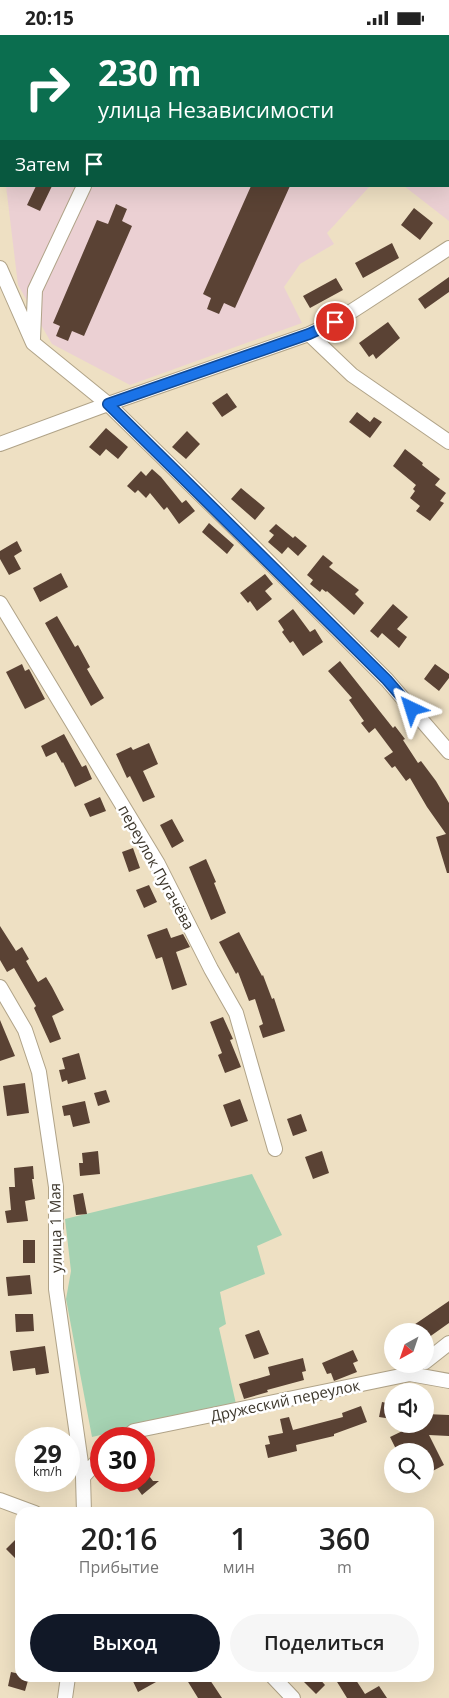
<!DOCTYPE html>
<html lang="ru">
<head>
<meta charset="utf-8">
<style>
  :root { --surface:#fff; --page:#f6f6f6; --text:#222; --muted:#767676; --accent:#111827 }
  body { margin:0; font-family:"Open Sans",sans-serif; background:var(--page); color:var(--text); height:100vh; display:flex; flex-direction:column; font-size:19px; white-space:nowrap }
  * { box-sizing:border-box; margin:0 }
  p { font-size:16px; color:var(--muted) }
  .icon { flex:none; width:28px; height:28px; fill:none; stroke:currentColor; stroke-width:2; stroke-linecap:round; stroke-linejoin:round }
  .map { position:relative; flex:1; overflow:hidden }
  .sheet { position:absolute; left:15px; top:1472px; width:419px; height:175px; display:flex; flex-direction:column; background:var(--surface); border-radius:15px; box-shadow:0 5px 20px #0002 }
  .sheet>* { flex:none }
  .top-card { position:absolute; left:0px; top:0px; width:450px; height:152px; box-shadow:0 5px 20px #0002; background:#0b6e4f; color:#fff; overflow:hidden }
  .needle { width:32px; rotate:220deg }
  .buttons { position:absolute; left:384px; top:1288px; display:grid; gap:10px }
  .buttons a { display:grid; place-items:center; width:50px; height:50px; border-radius:50%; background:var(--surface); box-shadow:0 5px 20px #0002; font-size:25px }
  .speed { position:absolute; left:15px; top:1392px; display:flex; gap:10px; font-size:25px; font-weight:700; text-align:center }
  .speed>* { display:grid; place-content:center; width:65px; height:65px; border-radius:50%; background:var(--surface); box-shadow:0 5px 20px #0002; line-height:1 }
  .speed small { font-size:12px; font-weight:400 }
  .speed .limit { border:8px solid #d22; background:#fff; color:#111 }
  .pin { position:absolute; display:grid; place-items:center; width:42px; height:42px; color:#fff; margin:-21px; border:2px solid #fff; border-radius:50%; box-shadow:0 1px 5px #0007 }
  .me { position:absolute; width:55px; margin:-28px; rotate:319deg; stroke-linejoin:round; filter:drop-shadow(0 0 4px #0008) }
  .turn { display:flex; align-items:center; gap:18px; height:105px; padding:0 15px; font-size:22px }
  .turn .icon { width:65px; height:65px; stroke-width:2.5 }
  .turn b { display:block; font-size:35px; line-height:42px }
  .then { display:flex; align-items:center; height:48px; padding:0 15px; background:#0003; gap:10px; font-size:19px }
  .eta { display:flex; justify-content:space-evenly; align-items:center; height:85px; text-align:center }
  .eta b { font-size:30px; font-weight:600; line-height:35px }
  .primary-button { display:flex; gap:10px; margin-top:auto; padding:10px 15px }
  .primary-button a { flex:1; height:58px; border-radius:30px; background:var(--accent); color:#fff; font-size:20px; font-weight:600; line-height:58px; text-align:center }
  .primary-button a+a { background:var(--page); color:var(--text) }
  .status { display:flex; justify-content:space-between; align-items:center; height:35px; padding:0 25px; background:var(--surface); direction:ltr }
  .status svg { height:14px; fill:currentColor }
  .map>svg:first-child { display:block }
</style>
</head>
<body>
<div class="status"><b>20:15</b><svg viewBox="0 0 49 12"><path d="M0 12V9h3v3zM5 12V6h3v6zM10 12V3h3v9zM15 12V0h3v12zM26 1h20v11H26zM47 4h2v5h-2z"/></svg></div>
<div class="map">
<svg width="449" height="1663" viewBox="0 0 449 1663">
  <rect width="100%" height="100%" fill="#eee0c3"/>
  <path fill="#ebd0d3" d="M96 0H394L395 1H96Z
    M449 63V186L404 151H449Z
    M6 151H370L327 198 334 209 300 229 284 252 302 288 130 350 52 309 18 250Z"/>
  <path fill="#a5d2b2" d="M252 1139 282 1200 257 1211 265 1239 220 1257 226 1289 219 1293 236 1369 92 1402 66 1264 71 1236 65 1184Z"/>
  <path fill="#5a4234" d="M36 151H52L40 176 27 170Z
    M251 151H290L235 273 224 268 219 279 207 274 211 263 203 259Z
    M116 169 127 174 122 186 132 191 84 301 72 296 68 306 56 301 60 291 53 288 97 185 108 189Z
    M414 173 433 188 420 205 401 190Z
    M392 208 399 223 363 243 355 228Z
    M449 242V257L425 274 418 264Z
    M336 243 343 255 310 273 303 261Z
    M388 287 400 303 376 324 373 319 369 322 359 308Z
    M227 358 237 372 222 382 212 368Z
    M357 377 370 387 374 382 382 387 370 403 349 387Z
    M106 393 128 412 118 424 106 414 100 421 89 412Z
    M187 396 200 409 186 424 172 412Z
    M405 414 423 428 422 430 440 444 435 450 446 458 440 466 444 468 430 486 416 476 420 471 410 463 415 456 413 454 416 450 393 431Z
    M152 434 161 442 182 468 186 465 195 476 179 489 167 472 164 475 150 458 146 463 138 455 135 458 127 451 141 436 146 441Z
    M241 453 265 473 255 485 231 464Z
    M209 488 234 510 227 519 202 497Z
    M276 489 293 503 295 501 307 511 298 521 288 512 282 519 268 507 274 500 269 496Z
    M17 506 22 516 14 521 21 534 9 540 0 524V516Z
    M323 520 333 528 329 532 359 555 355 559 364 568 354 580 327 556 326 557 322 554 320 557 310 549 313 545 307 540Z
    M61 538 68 552 40 567 33 553Z
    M265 539 273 549 265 556 272 564 257 576 250 566 248 568 240 558Z
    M393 569 408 582 397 594 407 602 399 613 382 598 378 603 370 596Z
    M293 574 310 597 315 594 323 607 303 621 293 606 290 608 282 597 284 595 278 586Z
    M57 581 75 612 78 610 90 632 87 634 104 663 91 671 45 588Z
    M340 626 393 693 395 691 405 704 403 705 418 728 421 726 436 746 449 768V838H447L436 802 446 799 427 772 410 743 406 746 395 731 392 733 384 723 393 717 375 693 369 698 361 688 364 686 349 665 352 663 328 636Z
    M22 629 25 636 29 634 45 664 25 674 6 637Z
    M435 629 449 639V643L439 656 424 644Z
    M64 699 82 732 86 730 92 744 75 752 63 727 62 728 56 717 46 722 41 711Z
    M149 708 158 729 143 736 155 762 143 767 130 741 127 743 116 719 131 712 133 715Z
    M100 762 106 776 90 782 84 769Z
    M172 784 184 806 172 813 160 790Z
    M133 813 140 833 129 837 122 817Z
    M206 824 216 847 214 848 226 878 211 885 189 832Z
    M149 850 157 867 144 873 136 855Z
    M0 891 16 916 22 912 29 924 26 926 38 947 46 942 52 952 64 975 52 981 61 1004 50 1008 34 973 36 971 14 933 7 937 0 925Z
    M167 893 171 903 183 899 190 912 176 917 187 950 172 955 162 922 156 924 147 900Z
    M239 897 262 941 263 940 272 964 274 963 285 996 263 1003 259 991 263 989 255 964 249 966 238 937 236 939 219 907Z
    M223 982 233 1004 230 1005 241 1032 225 1038 218 1020 222 1018 210 987Z
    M0 985 15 1021 0 1026Z
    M79 1018 86 1044 68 1049 67 1045 62 1047 59 1035 65 1034 62 1023Z
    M25 1048 29 1078 7 1081 3 1051Z
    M106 1055 110 1067 98 1071 94 1058Z
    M240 1064 248 1086 231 1092 223 1070Z
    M85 1066 90 1088 73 1092 70 1080 64 1081 62 1071Z
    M301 1079 307 1096 293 1101 287 1084Z
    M98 1116 100 1139 80 1141 79 1128H83L82 1118Z
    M322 1116 329 1138 313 1144 305 1122Z
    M33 1131 34 1144H32L35 1164 25 1166 28 1186 7 1188 5 1176 11 1175 9 1152H15L14 1133Z
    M83 1158 87 1179 76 1180 73 1160Z
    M23 1205H35V1228H23Z
    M30 1240 32 1259 8 1261 6 1242Z
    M449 1266V1288L425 1305V1296H405Z
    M15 1279H33L34 1296 16 1297Z
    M259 1295 269 1319 254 1324 245 1300Z
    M45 1311 49 1338 36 1340 35 1333 13 1336 10 1316Z
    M353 1315 358 1326 353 1328 357 1337 334 1346 331 1338 327 1339 322 1328Z
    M303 1323 306 1336 302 1337 304 1345 267 1355 268 1357 244 1364 239 1349 270 1340 268 1332Z
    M382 1367 392 1369V1384L379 1382Z
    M361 1371 367 1387 334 1399V1401L296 1410 297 1416 268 1423 265 1410 270 1409 268 1401 283 1398 280 1384 289 1382 293 1395 343 1382 342 1378Z
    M425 1379 449 1380V1401L429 1400 444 1430 425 1440V1416H397L390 1402 417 1389H425Z
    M144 1434 153 1446H159L142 1460 132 1446H144Z
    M20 1500V1528L6 1514Z
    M11 1637 20 1639V1642H29L25 1656 8 1651Z
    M131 1642H165L138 1657Z
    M185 1642H208L222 1663H198Z
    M299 1642H318L325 1650 316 1659Z
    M334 1642H354L365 1659 379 1651 387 1663H347Z"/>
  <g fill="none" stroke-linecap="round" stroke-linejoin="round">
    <g stroke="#b0a388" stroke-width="16">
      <path id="minor" d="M291 1V0
        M320 1V0
        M0 233 33 308 108 369 255 513 387 645 449 717
        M309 299 352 340 449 407
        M33 304 35 255 84 151
        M0 409 108 369 309 299 335 287 363 269 449 213
        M0 568 158 829 211 934 236 978 275 1114
        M0 952 25 995 39 1037 56 1152V1254L83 1442
        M425 1327 449 1308
        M124 1404 134 1396 410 1339 449 1346
        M0 1465 35 1478
        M84 1478 83 1442 101 1422
        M273 1642 293 1663
        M65 1663 68 1642"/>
    </g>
    <use href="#minor" stroke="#fff" stroke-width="14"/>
  </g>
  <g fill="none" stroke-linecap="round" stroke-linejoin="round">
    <g stroke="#114b97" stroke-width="12">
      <path id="route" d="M335 287 309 299 108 369 387 645 412 674"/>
    </g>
    <use href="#route" stroke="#1a73e8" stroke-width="9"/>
  </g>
  <g text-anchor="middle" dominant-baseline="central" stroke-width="5" stroke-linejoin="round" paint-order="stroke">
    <g font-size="15" fill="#3c362b" stroke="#fff">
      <text transform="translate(157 832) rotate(61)">переулок Пугачёва</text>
      <text transform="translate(55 1193) rotate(-91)">улица 1 Мая</text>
      <text transform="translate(285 1365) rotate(-12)">Дружеский переулок</text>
    </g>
  </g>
</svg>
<div class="buttons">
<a><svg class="needle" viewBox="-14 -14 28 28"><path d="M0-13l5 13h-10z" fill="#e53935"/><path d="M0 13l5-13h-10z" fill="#767676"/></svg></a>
<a><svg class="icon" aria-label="sound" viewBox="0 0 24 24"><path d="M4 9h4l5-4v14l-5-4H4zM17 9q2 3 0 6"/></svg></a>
<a><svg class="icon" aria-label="search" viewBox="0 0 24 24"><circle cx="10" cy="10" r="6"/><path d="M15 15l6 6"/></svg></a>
</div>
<div class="speed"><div>29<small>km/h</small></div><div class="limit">30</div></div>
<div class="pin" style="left:335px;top:287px;background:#d93025"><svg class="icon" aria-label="arrive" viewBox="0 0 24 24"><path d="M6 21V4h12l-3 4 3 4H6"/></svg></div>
<svg class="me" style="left:412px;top:674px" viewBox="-20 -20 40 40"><path d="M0-17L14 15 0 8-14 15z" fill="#1a73e8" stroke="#fff" stroke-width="4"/></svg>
<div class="top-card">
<div class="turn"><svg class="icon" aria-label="right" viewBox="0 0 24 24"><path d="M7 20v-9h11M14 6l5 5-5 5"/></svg><div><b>230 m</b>улица Независимости</div></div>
<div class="then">Затем<svg class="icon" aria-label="arrive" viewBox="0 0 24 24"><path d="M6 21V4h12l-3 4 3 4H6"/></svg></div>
</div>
<section class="sheet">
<div class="eta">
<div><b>20:16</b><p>Прибытие</p></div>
<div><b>1</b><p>мин</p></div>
<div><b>360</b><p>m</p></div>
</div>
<div class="primary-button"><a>Выход</a><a>Поделиться</a></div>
</section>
</div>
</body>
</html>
